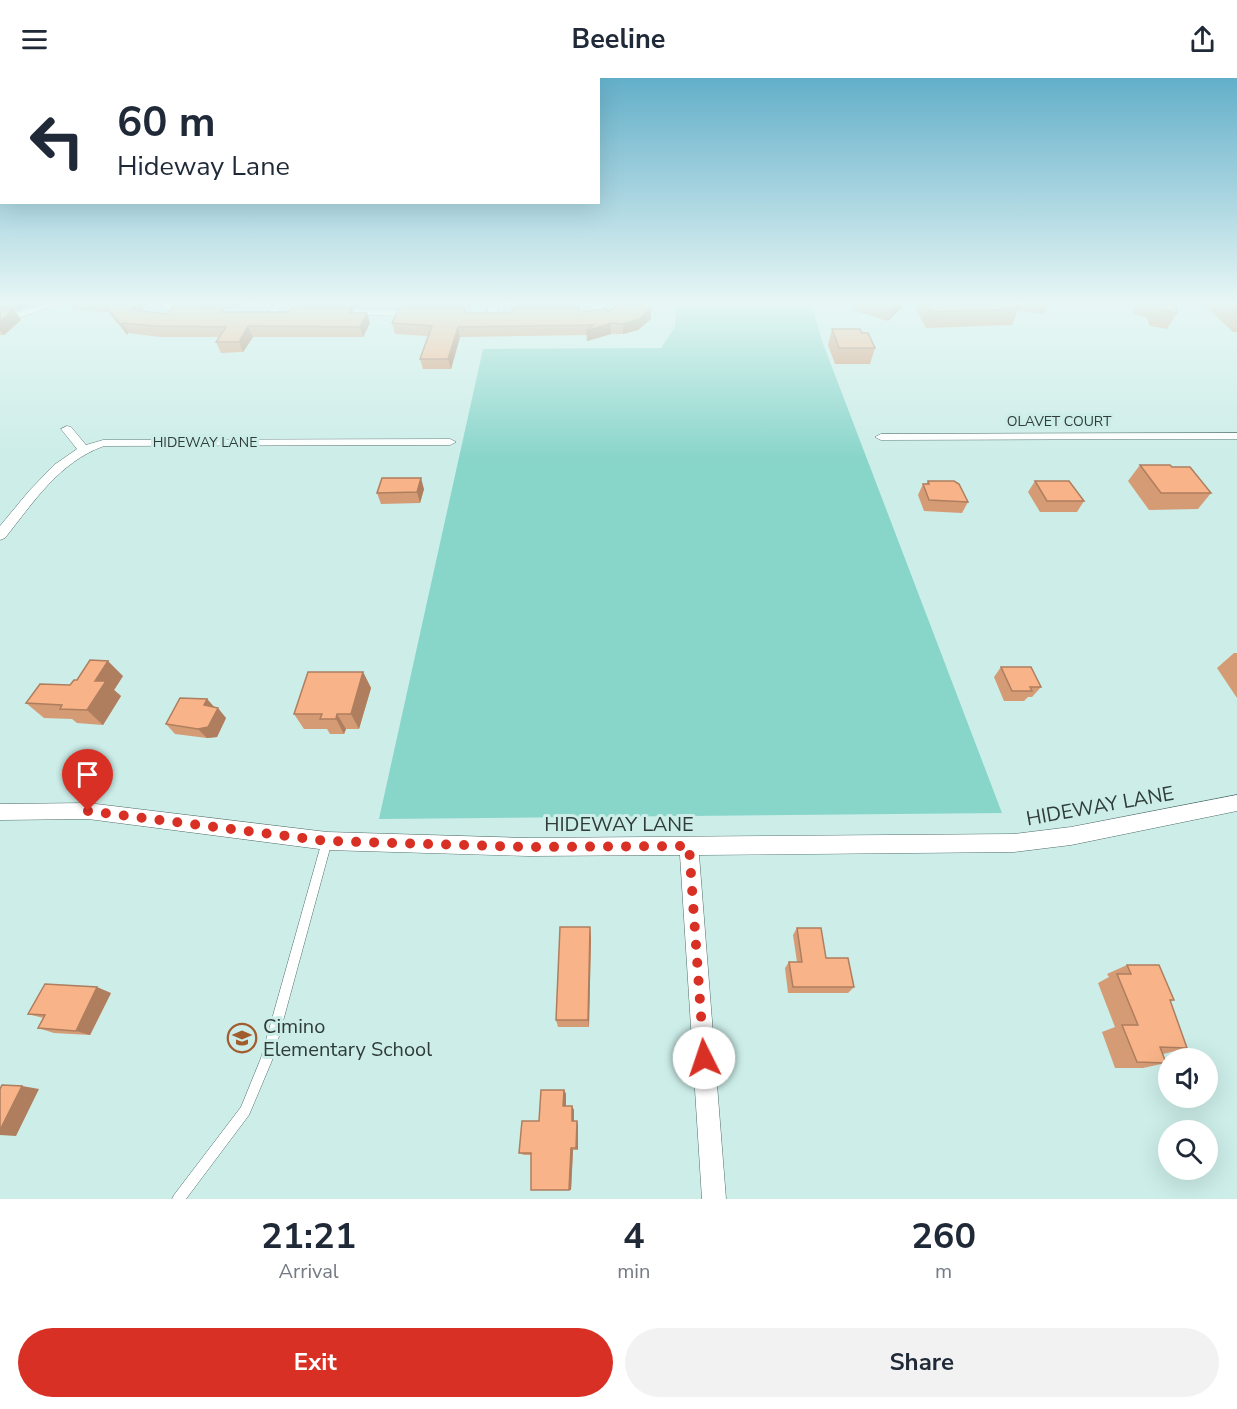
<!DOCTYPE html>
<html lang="en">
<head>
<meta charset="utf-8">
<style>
  :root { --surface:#fff; --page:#f2f2f3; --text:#1f2937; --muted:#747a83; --accent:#d93025 }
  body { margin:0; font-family:"Nunito Sans",sans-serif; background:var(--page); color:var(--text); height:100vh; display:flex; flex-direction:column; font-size:22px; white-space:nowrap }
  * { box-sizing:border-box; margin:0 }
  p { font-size:20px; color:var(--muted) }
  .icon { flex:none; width:33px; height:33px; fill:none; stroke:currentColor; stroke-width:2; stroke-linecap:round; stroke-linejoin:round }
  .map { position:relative; height:1121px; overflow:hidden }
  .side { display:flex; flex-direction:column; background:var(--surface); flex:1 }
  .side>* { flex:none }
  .top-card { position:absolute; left:0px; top:0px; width:600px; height:126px; box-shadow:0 6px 24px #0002; background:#fff; color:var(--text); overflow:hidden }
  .controls { position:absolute; left:1158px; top:970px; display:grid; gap:12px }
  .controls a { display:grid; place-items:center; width:60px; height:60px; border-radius:50%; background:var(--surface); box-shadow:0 6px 24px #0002; font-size:30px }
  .pin { position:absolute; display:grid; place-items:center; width:51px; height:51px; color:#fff; margin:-62px -26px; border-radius:50% 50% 50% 0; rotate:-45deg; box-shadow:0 0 6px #0007 }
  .pin .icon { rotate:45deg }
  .me { position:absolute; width:66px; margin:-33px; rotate:356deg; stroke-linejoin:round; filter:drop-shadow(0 0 4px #0008) }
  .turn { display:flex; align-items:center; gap:21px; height:126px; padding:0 18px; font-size:27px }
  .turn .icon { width:78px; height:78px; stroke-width:2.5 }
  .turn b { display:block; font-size:42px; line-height:51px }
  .eta { display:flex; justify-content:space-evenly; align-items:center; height:102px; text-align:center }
  .eta b { font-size:36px; font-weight:700; line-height:42px }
  .cta { display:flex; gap:12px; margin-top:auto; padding:12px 18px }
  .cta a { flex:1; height:69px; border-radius:36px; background:var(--accent); color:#fff; font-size:24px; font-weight:700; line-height:69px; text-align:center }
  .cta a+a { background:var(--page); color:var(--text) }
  header { display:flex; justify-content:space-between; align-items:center; height:78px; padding:0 18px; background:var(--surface); font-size:27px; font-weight:700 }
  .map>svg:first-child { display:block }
</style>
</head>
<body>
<header><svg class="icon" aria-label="menu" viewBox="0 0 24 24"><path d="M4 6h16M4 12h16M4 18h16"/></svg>Beeline<svg class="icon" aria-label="share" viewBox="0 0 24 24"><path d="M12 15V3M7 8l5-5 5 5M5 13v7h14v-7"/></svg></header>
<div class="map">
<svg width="1237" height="1121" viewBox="0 0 1237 1121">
  <rect width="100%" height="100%" fill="#ccede8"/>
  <path fill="#88d5ca" d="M676 224H811L822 263 1002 735 379 741 483 271 661 270 675 249Z"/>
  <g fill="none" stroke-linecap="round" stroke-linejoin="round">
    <g stroke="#506d69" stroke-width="1">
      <path id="service" d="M327 759 330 760 332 763 273 980 249 1037 186 1121H172L174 1117 241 1029 261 980 322 763 324 760Z"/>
    </g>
    <g stroke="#506d69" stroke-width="1">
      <path id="minor" d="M51 224H65L19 240H0V234H18Z
        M165 224H174L172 228 194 235 189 238 163 231 161 229Z
        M275 224H284L276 237H270L268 235Z
        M490 224H499L497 235 492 238 487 235Z
        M599 224H610C600 234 585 243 571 235L576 232H587Z
        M336 232H417L422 235 417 238 333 237 331 235Z
        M67 348 71 349 86 367 103 362 450 361 456 364 450 367 104 368C59 384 33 425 5 460L0 462V448L29 413 54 387 77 371 61 351Z
        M1237 355V361L881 362 875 359 881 356Z
        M1237 717V733L1071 767 1014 774 699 777 726 1121H702L680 777 529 778 327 772 88 741 0 742V726L88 725 327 754 529 760 1014 756 1071 749Z"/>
    </g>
    <use href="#service" fill="#fff" fill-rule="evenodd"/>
    <use href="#minor" fill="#fff" fill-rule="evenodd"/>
  </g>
  <path fill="#d59b75" d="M0 224H41L15 232 21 242 4 257H0Z
    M68 224H147L142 233 167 236 185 229 183 224H240L236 230H212H224L225 234H289L352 230 354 235 370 245 363 259H253L243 274 221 275 216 264 219 259H160L128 255 127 257 108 234 73 232Z
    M300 224H363L360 230H302Z
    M404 224H472L470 230H405Z
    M515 224H581L580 230H516Z
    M854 224H905L903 228 888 243 852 232Z
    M918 224H1050L1044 236 1018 232 1012 247 926 250 916 232Z
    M1133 224H1176L1177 235 1167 251 1150 248 1146 239 1133 236Z
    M1201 224H1237V254H1233Z
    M465 230 466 235H512L579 230V234H609L651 241 638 252 623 256H611L587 263V257L460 259 451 291H423L420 281 428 258 395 256 392 245Z
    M832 251 862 255 875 270 870 286H835L828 267Z
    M1140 387 1172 389 1211 415 1198 431 1149 432 1128 403Z
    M928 403 968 424 962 435 924 433 918 417 923 406H926Z
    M1035 403 1084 423 1077 434H1040L1028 414Z
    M424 411 420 425 381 426 377 415Z
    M1234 575H1237V620L1217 590Z
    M1001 589 1041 609 1032 619H1028L1024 623H1004L994 599Z
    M363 594 371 610 359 651H346L344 656H330L327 651H304L294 636Z
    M123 598 114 612 121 618 103 647 77 645 72 641 44 640 26 625Z
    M207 621 215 630 226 640 217 659 207 660 175 656 166 646Z
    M797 850 854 909 848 915H788L785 890 789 884H797L793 857Z
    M591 859 589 949H558L556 942Z
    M1127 887 1174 922 1170 923 1187 970 1163 976 1166 985 1143 990H1115L1102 954 1115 949 1098 905 1109 899 1107 896Z
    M111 915 90 957 54 955 38 950 43 940 28 936Z
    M564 1012 566 1016V1028L574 1032V1043H577L578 1047V1072H573L571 1112H535L531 1077H524L519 1075 539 1043Z"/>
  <path fill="#ae7e5f" d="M13 224H41L18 232Z
    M136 224H147L136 242 131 232Z
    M233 224H240L236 230Z
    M359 224H363L360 230Z
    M897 224H905L903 228 888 243 893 228Z
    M651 230V241L638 252 623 256V246Z
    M14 231 21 242 4 257 0 252V244Z
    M367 235 370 245 363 259 360 249Z
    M123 245 128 255 127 257 121 247Z
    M611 245V256L587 263 586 253Z
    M248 248 253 259 243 274 239 264Z
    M458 249 460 259 451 291 448 281Z
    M421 400 424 411 420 425 417 414Z
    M108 583 123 598 114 612 121 618 103 647 87 632 95 603Z
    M363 594 371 610 359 651 351 636Z
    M207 621 216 631 204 627Z
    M218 630 226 640 217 659 207 660 198 651Z
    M337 636 346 651 344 656 336 641Z
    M590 849 591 859 589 949 588 942Z
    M97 909 111 915 90 957 76 953Z
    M22 1008 39 1011 16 1058 0 1057V1052Z
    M564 1012 566 1016V1032L563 1028Z
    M572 1028 574 1032V1047L572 1043Z
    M577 1043 578 1047V1072L576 1070Z
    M571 1070 573 1072 571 1112H569Z"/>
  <path fill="#f8b488" stroke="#ae7e5f" stroke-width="1.5" d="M102 224H136L131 232 167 236 173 229 224 230 220 234H289L292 230H352L350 235H367L360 249 248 248 239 264H216L226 249 155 248 123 245 121 247Z
    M620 224H651V230L639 241 623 246 611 245 586 253 594 247 458 249 448 281H420L432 248 392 245 399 230H465L464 235H512V230H579V234L605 231 609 234Z
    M881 224H897L893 228Z
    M925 224H1013L1019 231 931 234Z
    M1155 224H1176L1177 235 1160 232Z
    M1225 224H1237V235Z
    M14 231 0 244V232Z
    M832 251H860L862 255H868L875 270H839Z
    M1140 387H1170L1172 389H1190L1211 415H1161Z
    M382 400H421L417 414 377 415Z
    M928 403H954L959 406 968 424 929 422 923 406H929Z
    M1035 403H1069L1084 423H1047Z
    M90 582 108 583 95 603H106L87 632 60 631 62 627 26 625 40 606 70 607 74 602H77Z
    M1001 589H1031L1041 609H1030L1032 613H1012Z
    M308 594H363L351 636H337L336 641H320L322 636H294Z
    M180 620 207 621 204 627 218 630 208 649 198 651 166 646Z
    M560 849H590L588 942H556Z
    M797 850H821L826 880H848L854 909H793L789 884H802Z
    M1127 887H1159L1174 922H1170L1187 970 1160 969 1166 985 1137 984 1122 947H1138L1117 896H1131Z
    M45 906 97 909 76 953 38 950 45 937 28 936Z
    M2 1007 22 1008 0 1052V1011Z
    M541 1012H564L563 1028H572V1043H577L576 1070H571L569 1112H531V1075H519L522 1043H539Z"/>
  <linearGradient id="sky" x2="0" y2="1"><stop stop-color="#63afc9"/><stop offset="0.59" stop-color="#e8f7f5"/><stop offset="1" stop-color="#e8f7f5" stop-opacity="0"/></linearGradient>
  <rect width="1237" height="381" fill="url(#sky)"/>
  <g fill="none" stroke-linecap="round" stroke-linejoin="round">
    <path stroke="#d93025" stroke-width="10" stroke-dasharray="0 18" d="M88 733 327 763 529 769 689 768 704 980"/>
  </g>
  <defs>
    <g id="school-ring" transform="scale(1.5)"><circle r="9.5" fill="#ccede8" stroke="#a15d2d" stroke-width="1.5"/><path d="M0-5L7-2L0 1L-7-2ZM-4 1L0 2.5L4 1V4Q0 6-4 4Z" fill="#a15d2d"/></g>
  </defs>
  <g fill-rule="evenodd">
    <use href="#school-ring" x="242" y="960"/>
  </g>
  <g text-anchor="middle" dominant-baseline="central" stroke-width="6" stroke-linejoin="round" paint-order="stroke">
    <g font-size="14" fill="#2f3c3a" stroke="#ccede8">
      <text x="1059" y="343">OLAVET COURT</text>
      <text x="205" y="364">HIDEWAY LANE</text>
    </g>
    <g font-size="20" fill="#2f3c3a" stroke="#ccede8">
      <text transform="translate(1100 728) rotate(-10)">HIDEWAY LANE</text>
      <text x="619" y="746">HIDEWAY LANE</text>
    </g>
    <g font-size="20" fill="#2f3c3a" stroke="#ccede8" text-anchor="start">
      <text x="263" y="948">Cimino<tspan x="263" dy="23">Elementary School</tspan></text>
    </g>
  </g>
</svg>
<div class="controls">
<a><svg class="icon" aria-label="sound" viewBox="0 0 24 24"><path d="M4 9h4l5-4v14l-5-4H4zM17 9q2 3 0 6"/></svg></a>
<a><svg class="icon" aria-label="search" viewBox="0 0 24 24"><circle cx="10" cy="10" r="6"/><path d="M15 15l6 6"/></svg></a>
</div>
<div class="pin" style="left:88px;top:733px;background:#d93025"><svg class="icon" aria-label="arrive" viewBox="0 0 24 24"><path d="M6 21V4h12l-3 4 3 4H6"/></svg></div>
<svg class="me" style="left:704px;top:980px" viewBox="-20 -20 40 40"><circle r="19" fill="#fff"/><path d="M0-13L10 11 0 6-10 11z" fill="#d93025"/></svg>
<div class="top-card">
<div class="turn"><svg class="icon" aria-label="left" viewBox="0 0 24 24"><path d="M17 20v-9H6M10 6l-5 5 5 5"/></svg><div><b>60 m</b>Hideway Lane</div></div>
</div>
</div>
<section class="side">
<div class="eta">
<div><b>21:21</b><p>Arrival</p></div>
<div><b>4</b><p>min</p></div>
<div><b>260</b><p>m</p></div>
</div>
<div class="cta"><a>Exit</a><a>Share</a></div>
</section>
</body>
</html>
